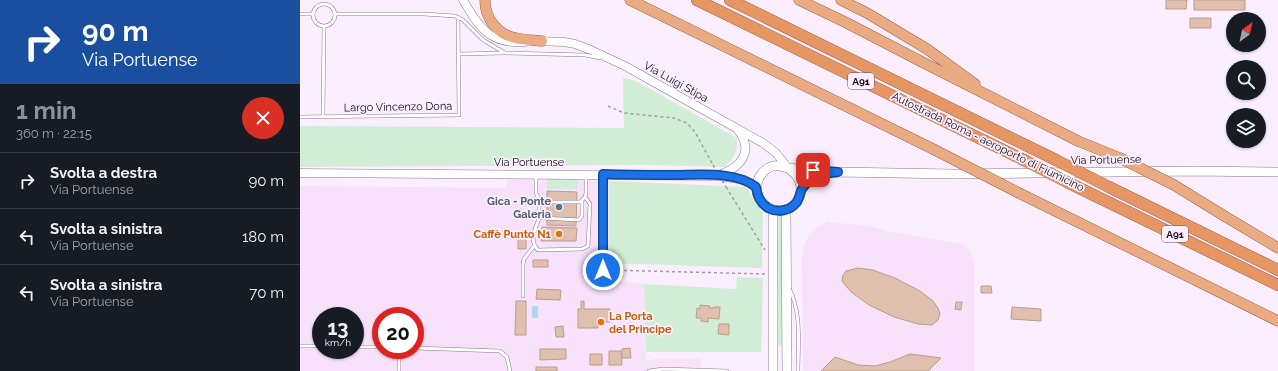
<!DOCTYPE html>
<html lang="it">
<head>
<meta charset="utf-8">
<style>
  :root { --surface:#171b24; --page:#20242c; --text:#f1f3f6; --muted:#9ea1a6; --line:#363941; --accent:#8c9099 }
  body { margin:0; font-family:Raleway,sans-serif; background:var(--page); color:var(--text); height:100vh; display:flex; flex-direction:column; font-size:15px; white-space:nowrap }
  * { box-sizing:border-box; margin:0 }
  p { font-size:13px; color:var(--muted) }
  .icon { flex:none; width:22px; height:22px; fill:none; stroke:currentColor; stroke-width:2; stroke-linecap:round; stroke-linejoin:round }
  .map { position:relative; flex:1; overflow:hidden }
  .panel { display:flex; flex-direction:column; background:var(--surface); width:300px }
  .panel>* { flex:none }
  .guide { background:#1a4fa0; color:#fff; overflow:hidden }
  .needle { width:26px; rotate:33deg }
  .fabs { position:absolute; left:926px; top:12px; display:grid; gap:8px }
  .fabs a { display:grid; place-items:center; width:40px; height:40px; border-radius:50%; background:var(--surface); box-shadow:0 1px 3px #0004; font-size:20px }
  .speed { position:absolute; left:12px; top:307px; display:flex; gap:8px; font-size:20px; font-weight:700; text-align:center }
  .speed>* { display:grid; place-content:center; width:52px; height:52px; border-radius:50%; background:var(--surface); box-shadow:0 1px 3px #0004; line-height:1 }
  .speed small { font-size:10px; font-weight:400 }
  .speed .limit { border:6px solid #d22; background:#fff; color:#111 }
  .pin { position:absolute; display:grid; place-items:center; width:34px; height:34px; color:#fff; margin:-17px; border-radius:8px; box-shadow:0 2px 6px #0006 }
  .me { position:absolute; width:44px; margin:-22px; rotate:0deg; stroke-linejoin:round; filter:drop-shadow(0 0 3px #0008) }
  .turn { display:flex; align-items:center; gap:14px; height:84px; padding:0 16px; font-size:18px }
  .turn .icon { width:52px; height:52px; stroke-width:2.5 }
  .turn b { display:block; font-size:28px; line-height:34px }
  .round { display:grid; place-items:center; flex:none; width:42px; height:42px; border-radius:21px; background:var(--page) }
  .summary { display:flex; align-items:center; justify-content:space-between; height:68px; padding:0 16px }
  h1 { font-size:24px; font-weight:700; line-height:30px; color:var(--accent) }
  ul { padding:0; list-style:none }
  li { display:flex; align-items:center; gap:12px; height:56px; padding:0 16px; border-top:1px solid var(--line) }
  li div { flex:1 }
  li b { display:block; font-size:15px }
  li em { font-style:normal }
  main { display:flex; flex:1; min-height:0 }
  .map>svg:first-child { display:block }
</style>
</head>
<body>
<main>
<section class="panel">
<div class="guide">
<div class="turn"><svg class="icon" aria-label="right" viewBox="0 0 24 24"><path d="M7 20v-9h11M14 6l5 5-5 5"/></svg><div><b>90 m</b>Via Portuense</div></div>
</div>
<div class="summary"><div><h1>1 min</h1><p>360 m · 22:15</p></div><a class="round" style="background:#d93025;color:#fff"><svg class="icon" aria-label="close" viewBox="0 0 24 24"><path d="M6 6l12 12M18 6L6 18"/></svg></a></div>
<ul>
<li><svg class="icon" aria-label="right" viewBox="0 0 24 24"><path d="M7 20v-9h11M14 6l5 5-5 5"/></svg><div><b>Svolta a destra</b><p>Via Portuense</p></div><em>90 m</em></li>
<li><svg class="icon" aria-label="left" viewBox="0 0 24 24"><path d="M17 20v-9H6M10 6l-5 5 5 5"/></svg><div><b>Svolta a sinistra</b><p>Via Portuense</p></div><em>180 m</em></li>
<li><svg class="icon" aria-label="left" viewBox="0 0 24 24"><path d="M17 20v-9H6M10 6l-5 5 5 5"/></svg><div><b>Svolta a sinistra</b><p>Via Portuense</p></div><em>70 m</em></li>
</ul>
</section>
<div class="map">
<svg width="978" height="371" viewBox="0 0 978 371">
  <rect width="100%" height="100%" fill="#fbeefe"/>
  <path fill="#f7e1fb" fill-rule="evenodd" d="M207 179 309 181V280L344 284 346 362 354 359H401L400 371H0V186L206 188ZM21 316H55V350H21ZM81 316H115V350H81Z
    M527 222 568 226 592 232 662 244 670 250 674 262V371H503L502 258 504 246 508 237 517 228Z"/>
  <path fill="#d2edd6" d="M323 78 336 81 437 138C437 153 436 155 425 167L344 165 0 167V126L324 128Z
    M247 178H277V189H247Z
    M309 181 446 187 463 213 462 268 309 263Z
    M477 212H483L482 343 480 346 478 344Z
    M437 277 463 278 461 352H346L344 284 436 289Z"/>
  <path fill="#aed7f3" d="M232 306H238V318H232Z"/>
  <path fill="#dfc0ae" stroke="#bb9d8c" d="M866 0H887L886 9H866Z
    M894 0H945V10H894Z
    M890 18H911V28H890Z
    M247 191 277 192 276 226 247 225Z
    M242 227 277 228 276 241H241Z
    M218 233H226V249H218Z
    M233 260H248V267H233Z
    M558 268 573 270 595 278 620 291 633 301 638 308 640 314 638 320 632 325 618 324 594 317 569 305 551 292 542 281 543 275 546 271Z
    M681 286H691L692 293H681Z
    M237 289 261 290 260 300 236 299Z
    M216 301H226V335H215Z
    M281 301H284V309H310V322H298V328H278V309H281Z
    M656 302H662L661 310 655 309Z
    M400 305 410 306 409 308H414V307H420L419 319 408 318V322L401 321V318H396L397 308 400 309Z
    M712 307 741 309V321L711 319Z
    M419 324H429V335L418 334Z
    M263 326 264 337H256L255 327Z
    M330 348 331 358H322V349Z
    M240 349H266V359L240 360Z
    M309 351H321L322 365H309Z
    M290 354H302V365H290Z
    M610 354 641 358 628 371H521L535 357 558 365 575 366 590 362Z
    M236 367H257V371H236Z"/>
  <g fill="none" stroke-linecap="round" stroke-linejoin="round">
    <g stroke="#8b778f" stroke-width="4">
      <path id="service" d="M13 15a11 11 0 1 1 22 0a11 11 0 1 1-22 0Z
        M0 14H13
        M35 14H124L155 16 163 20 183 40 205 53 285 55 300 58
        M159 54 203 53
        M23 116 24 26
        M0 117 159 115 158 17
        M236 176V193L239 199 247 202H280L285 197 286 193V176
        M239 199V214L242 218 279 220 282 216V201
        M240 216C236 228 228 240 238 250L282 249 288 246 290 204 285 197
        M302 282 303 176
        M489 288C502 313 498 344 498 371
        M223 296V264L224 259 234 246
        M0 346H21
        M55 347H81
        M115 348 200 351 207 357 210 371
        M99 371V350
        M349 371 363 369 427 371"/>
    </g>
    <g stroke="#8b778f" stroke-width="9">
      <path id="tertiary" d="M163 0C179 27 190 45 225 42
        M236 41 264 42 275 44 291 50 325 66 463 143 476 153 488 168
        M0 173 419 176 445 180 456 187
        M419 175C442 167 454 151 438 130"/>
    </g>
    <g stroke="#8b778f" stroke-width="10">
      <path id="secondary" d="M488 168C519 188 488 225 465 205 461 202 458 197 457 192 455 181 462 169 473 166 479 165 483 167 488 168 500 170 513 170 525 171
        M501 190 509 181 518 175 538 172 654 174 894 171 978 172
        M486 209 487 371
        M473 210V371"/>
    </g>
    <g stroke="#9d6648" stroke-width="11">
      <path id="trunk" d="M185 0C185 19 198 35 216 38 225 40 233 40 242 41
        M330 0 633 149
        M499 0 545 22 624 63 778 141
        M541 0 567 13 627 49 675 84
        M721 194 978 321
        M926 217 978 248"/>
    </g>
    <g stroke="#9d6648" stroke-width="12">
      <path id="motorway" d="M397 0 726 161
        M430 0 756 160
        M771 184 978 285
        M809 187 978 270"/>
    </g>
    <path stroke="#a59ba8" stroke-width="1.5" stroke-dasharray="3 3" stroke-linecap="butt" d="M308 106 324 113 374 118 387 123 395 132 413 165
      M426 187 465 250
      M306 270 466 274"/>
    <use href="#service" stroke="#fff" stroke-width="3"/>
    <use href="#tertiary" stroke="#fff" stroke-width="8"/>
    <use href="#secondary" stroke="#fff" stroke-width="9"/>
    <use href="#trunk" stroke="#ebab82" stroke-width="10"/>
    <use href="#motorway" stroke="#e69662" stroke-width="11"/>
    <g stroke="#9d6648" stroke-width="11" stroke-linecap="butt">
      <path id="trunk-bridge" d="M778 141 820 158 874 185 926 217
        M633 149 721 194"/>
    </g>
    <g stroke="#9d6648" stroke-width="12" stroke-linecap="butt">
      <path id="motorway-bridge" d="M756 160 809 187
        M726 161 771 184"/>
    </g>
    <path stroke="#a59ba8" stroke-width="1.5" stroke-dasharray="3 3" stroke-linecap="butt" d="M413 165 426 187"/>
    <use href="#trunk-bridge" stroke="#ebab82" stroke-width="10"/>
    <use href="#motorway-bridge" stroke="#e69662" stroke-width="11"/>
  </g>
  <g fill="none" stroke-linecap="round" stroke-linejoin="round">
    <g stroke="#114b97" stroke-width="10">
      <path id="route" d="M303 270V174C327 175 351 175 375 175 399 175 436 171 456 187 457 196 460 203 468 208 478 213 490 211 497 202 499 198 500 195 501 191 503 186 508 182 511 179 519 173 529 173 538 172L513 170"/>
    </g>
    <use href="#route" stroke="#1a73e8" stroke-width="7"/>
  </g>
  <circle fill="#5c6f8a" stroke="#fbeefe" stroke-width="1.5" cx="259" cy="207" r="4"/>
  <g fill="#e8710a" stroke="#fbeefe" stroke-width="1.5">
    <circle cx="259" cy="234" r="4"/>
    <circle cx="301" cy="322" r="4"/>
  </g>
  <g text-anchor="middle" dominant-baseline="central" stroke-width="3.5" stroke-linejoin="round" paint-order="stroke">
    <g fill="#fbeefe" stroke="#5a515c" stroke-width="1">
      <rect x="548" y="73" width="26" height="16" rx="3"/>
      <rect x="862" y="226" width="26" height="16" rx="3"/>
    </g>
    <g font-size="10" font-weight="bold" fill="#150e17">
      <text x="561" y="81">A91</text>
      <text x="875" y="234">A91</text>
    </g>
    <g font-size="11" fill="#150e17" stroke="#fbeefe">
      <text transform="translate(376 82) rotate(29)">Via Luigi Stipa</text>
      <text transform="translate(98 107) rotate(-1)">Largo Vincenzo Dona</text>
      <text transform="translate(688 142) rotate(26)">Autostrada Roma - aeroporto di Fiumicino</text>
      <text transform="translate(806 160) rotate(-1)">Via Portuense</text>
      <text x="229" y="162">Via Portuense</text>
    </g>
    <g font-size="11" font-weight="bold" fill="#4e5e75" stroke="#fbeefe" text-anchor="end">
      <text x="251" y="201">Gica - Ponte<tspan x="251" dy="13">Galeria</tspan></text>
    </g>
    <g font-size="11" font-weight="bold" fill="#c56008" stroke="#fbeefe" text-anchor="end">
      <text x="251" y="234">Caffè Punto N1</text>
      <text x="309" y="316" text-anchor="start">La Porta<tspan x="309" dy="13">del Principe</tspan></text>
    </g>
  </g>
</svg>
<div class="fabs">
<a><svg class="needle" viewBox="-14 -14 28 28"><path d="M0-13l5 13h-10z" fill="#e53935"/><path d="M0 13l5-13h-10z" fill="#9ea1a6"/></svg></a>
<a><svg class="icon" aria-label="search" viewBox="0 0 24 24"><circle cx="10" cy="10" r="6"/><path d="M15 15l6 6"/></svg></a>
<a><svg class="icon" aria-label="layers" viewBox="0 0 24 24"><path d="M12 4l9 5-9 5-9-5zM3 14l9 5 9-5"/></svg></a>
</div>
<div class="speed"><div>13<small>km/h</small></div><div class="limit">20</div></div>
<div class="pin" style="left:513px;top:170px;background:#d93025"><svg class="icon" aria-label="arrive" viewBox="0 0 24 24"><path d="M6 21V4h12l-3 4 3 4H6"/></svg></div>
<svg class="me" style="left:303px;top:270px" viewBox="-20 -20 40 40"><circle r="17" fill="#1a73e8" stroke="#fff" stroke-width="3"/><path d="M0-11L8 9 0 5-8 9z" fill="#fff"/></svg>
</div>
</main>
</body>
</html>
